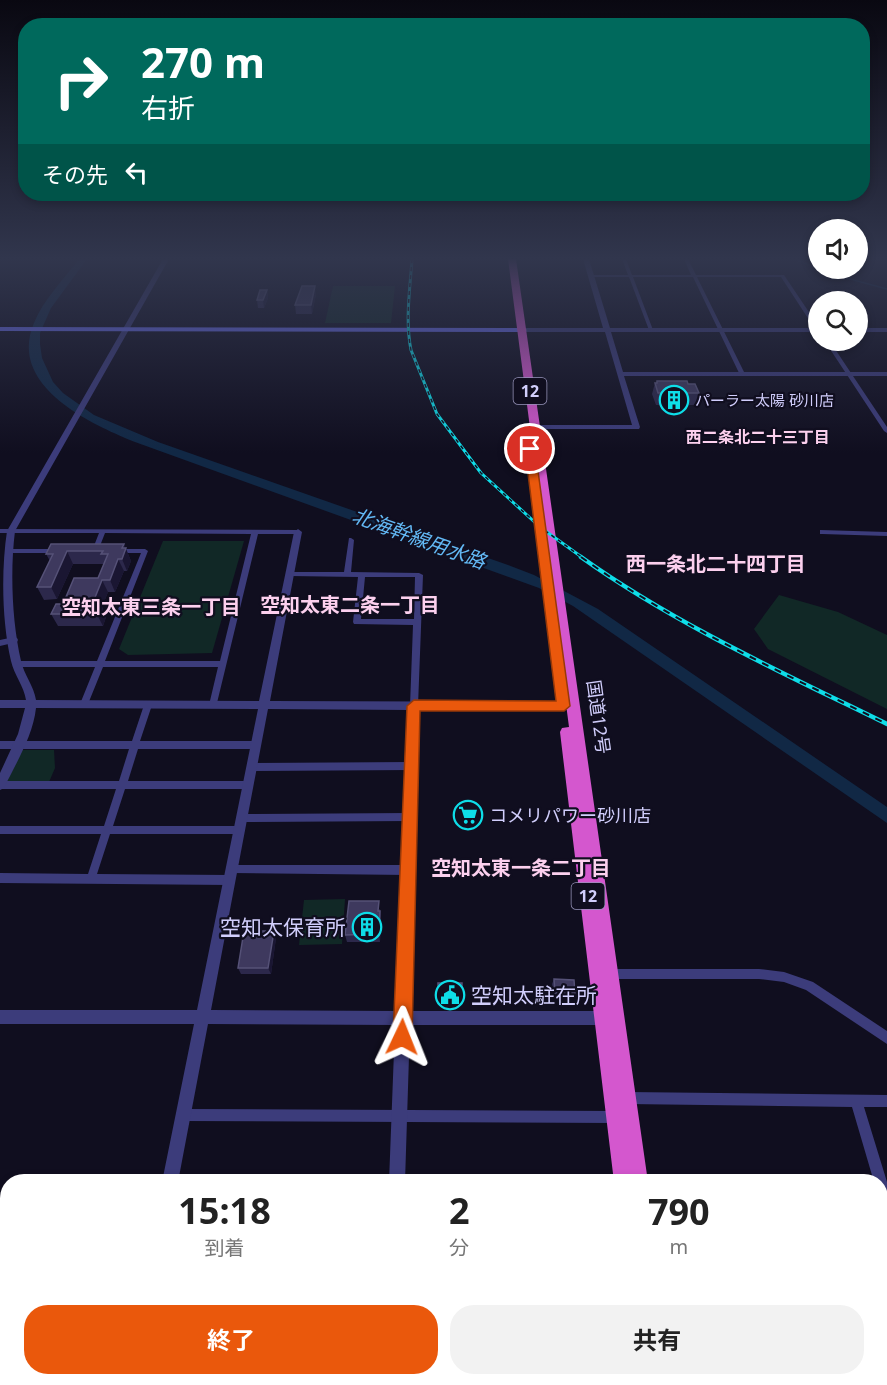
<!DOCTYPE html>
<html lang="ja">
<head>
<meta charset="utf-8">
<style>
  :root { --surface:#fff; --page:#f2f2f2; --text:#222; --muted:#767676; --accent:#ea580c }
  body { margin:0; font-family:"Noto Sans","Noto Sans JP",sans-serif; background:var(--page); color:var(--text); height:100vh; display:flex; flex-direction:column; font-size:22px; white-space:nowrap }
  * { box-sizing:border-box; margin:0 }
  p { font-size:20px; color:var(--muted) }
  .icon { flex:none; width:33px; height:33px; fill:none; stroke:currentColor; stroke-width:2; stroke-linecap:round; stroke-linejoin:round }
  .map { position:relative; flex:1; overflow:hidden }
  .drawer { position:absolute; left:0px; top:1174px; width:888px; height:212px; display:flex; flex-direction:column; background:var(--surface); border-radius:24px 24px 0 0; box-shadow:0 3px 9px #0003 }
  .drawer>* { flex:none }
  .banner { position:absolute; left:18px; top:18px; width:852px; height:183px; border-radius:24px; box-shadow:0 3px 9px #0003; background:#00695c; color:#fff; overflow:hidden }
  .buttons { position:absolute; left:808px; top:219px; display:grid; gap:12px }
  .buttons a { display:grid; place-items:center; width:60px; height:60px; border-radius:50%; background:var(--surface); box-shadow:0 3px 9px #0003; font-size:30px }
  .pin { position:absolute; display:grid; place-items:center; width:51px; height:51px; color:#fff; margin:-26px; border:3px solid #fff; border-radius:50%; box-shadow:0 2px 6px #0007 }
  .me { position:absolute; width:66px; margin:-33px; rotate:2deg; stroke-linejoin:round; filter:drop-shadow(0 0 4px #0008) }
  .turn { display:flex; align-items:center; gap:21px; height:126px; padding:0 24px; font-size:27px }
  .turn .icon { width:78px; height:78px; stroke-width:2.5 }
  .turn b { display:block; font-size:42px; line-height:51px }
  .then { display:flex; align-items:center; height:57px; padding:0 24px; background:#0003; gap:12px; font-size:22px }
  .eta { display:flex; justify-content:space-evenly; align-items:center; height:102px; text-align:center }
  .eta b { font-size:36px; font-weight:700; line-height:42px }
  .cta { display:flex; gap:12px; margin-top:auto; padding:12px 24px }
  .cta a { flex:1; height:69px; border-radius:24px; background:var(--accent); color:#fff; font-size:24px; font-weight:700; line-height:69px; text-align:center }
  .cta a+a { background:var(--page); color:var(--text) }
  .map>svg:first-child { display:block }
</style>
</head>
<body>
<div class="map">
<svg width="887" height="1385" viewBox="0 0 887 1385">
  <rect width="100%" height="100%" fill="#100e1f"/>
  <path fill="#112826" d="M333 286H395L391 323H325Z
    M163 541H244L212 653 128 655 119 649Z
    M779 595 838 612 887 635V709L768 649 754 629Z
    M20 750H54L55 768 49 782H6Z
    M345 899 342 944 299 945 304 900Z"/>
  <path fill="#112845" d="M79 259H87L51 308 40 333V344L42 358 53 382 63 393 94 415 158 442 508 565 534 575 598 609 887 807V823L612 633 573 606 539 588 135 442C91 424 7 386 34 323 43 300 64 279 79 259Z"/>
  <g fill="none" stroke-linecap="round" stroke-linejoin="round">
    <path stroke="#112845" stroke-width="1.5" d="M795 259 828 273 887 289"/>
    <path fill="#3c3c7b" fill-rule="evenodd" d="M622 259H626L632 275H691L684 259H688L696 275H784L819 327V332H817L781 277H697L745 374 740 375 693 277H633L653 330 651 331 649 330 629 277H591L589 276 591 275H628Z
      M824 340H829L887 427V433L884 431Z
      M0 529 298 530 301 532 298 534H258L216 707H210L209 705 218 667H103L88 704 87 706H81L80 704 95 667H17L13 664 17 661H97L141 553H117L114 551 115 549H145L148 551 105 661H220L251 534 105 533 98 551 95 553 92 551 99 533H0Z
      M820 530 887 532V536L822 534H820Z
      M349 538H351L354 540 351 572 419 573 423 575 418 706 417 708H411L410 706 413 625 354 624 353 622 358 577 290 576 286 574 290 572H344ZM365 577H415L414 619H361Z
      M6 549H56L59 551 56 553H8L5 551Z
      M14 637 17 638 18 640 17 642 0 646V640Z
      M148 702 151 703 152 705 140 741H256L259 743 260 745 259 747 256 749H138L128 781H248L251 782 253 785 251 788 248 789H125L113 826H240L243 827 245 830 243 833 240 834H110L97 874 230 875 234 877 235 880 234 883 230 885 0 883V873L88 874 101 834H0V826H104L116 789H0V781H119L129 749H0V741H132L144 705 145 703Z
      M412 762 415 763 416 766 415 769 412 770 252 771 249 770 248 767 249 764 252 763Z
      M410 813 413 814 415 817 413 820 410 821 242 822 239 821 237 818 239 815 242 814Z
      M232 865H408L411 867 413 870 411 873 408 875 232 873 229 872 227 869 229 866Z
      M607 969H759L784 972 813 982 887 1031V1044L806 990 784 982 759 979H607L603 978 602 974 603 970Z
      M627 1092 887 1095V1107H864L887 1182V1202L880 1201V1182H874L852 1107 627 1104 623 1102 621 1098 623 1094Z
      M183 1109 615 1111 619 1113 621 1117 619 1121 615 1123 183 1121 179 1119 177 1115 179 1111Z"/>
    <path fill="#3c3c7b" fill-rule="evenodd" d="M163 259H169L15 531C10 571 12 622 21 661 24 675 34 686 36 700L259 701 294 532 298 529 302 532 270 701 573 702 577 703 578 706 577 709 573 710H419L410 1011H607L612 1013 614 1018 612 1023 607 1025H410L405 1182H389L395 1025 208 1024 178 1182H162L194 1024H0V1010H197L258 709 36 708C33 736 16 763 4 788L0 790V773L18 734 25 708H0V700H26C24 686 14 675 11 661 2 622 1 571 7 531ZM268 709 409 710 396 1011 211 1010Z
      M583 259H589L610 328H819V332H611L623 372H887V376H624L640 427 639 429H532V425H632L605 332H523L520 330 523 328H603Z
      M858 328H887V332H858Z
      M123 1378H141L140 1385H122Z
      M382 1378H400L399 1385H381Z"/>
    <path fill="#6c6ff6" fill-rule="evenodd" d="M0 327 523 328 527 330 523 332 0 331Z"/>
    <path fill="#d457ce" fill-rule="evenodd" d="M508 259H516L648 1182H614L560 732 562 728 569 727Z
      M637 1378H677L678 1385H638Z"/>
    <g stroke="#0edde8" stroke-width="3">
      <path id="rail-far1" d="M412 259C410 290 405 320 411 350L437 414 481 473 540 527 583 558"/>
    </g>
    <g stroke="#0edde8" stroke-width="4.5">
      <path id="rail" d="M581 557C675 624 783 673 887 724"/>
    </g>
    <use href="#rail-far1" stroke="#100e1f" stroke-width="1.5" stroke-dasharray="4" stroke-linecap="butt"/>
    <use href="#rail" stroke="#100e1f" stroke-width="2" stroke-dasharray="7" stroke-linecap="butt"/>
  </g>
  <path fill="#2c284b" d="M267 290 268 298 264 308H258L257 300Z
    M316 294 312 314H296L295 305Z
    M657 381 688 384 699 393 696 405H656L652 394 655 383H656Z
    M124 544 131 561 127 571H124L115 592H108L102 607 106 617 103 626H58L51 614 63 604 98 578 105 564H73L57 599 44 600 37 587 50 561 46 554Z
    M380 909 381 919 380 942H347L345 935Z
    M276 938 271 974H241L238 968Z
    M554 979 575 993 573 997H554L552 984Z
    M438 983H462V1003H438Z"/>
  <path fill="#1a1632" d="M315 286 316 294 312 314 311 305Z
    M267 290 268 298 264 308 263 300Z
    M124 544 131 561 127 571 122 559V548Z
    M67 551 73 564 57 599 51 587Z
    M118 559 124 571 115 592 110 580Z
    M102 580 108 592 102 607 106 617 103 626 92 605Z
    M380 911 381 919 380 942 379 934Z
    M274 931 276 938 271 974 268 968Z"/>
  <path fill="#3e395e" stroke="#555177" stroke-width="1.5" d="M302 286H315L311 305H295Z
    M260 290H267L263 300H257Z
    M657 381H687L688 384H695L699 393H658L655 383H657Z
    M51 544H124L122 548H126L122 559H118L110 580H102L92 605H100L97 614H51L56 604H63L74 578H98L108 554H101L103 551H67L51 587H37L53 554H46Z
    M349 901H379L378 911H380L379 934 345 935Z
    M244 931H274L268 968H238Z
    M554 979 574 980 575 993H555Z
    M438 983H462V999H438Z
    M410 1378H599L600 1385H410Z"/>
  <linearGradient id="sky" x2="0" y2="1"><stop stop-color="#090811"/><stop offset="0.57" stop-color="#31364d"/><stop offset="1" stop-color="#31364d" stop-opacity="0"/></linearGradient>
  <rect width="887" height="453" fill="url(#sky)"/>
  <path fill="#ea580c" stroke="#983908" stroke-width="1.5" d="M530 446 535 449 570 706 564 711H420L412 1037 409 1044 402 1046 396 1044 393 1037 407 706 414 700 556 701 525 449Z"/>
  <defs>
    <g id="building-ring" transform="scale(1.5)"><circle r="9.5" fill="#100e1f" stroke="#0edde8" stroke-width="1.5"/><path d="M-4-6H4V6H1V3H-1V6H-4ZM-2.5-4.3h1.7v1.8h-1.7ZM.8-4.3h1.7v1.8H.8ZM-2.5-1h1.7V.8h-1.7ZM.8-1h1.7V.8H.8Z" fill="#0edde8"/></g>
    <g id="supermarket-ring" transform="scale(1.5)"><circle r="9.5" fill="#100e1f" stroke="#0edde8" stroke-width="1.5"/><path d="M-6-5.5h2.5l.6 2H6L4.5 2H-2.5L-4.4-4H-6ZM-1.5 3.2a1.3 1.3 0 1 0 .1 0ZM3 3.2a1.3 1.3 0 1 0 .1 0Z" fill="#0edde8"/></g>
    <g id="civic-ring" transform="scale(1.5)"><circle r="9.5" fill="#100e1f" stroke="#0edde8" stroke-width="1.5"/><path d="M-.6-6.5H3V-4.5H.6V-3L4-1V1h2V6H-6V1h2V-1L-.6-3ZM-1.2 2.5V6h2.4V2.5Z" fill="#0edde8"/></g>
  </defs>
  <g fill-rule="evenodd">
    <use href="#building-ring" x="674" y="400"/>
    <use href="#supermarket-ring" x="468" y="815"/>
    <use href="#building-ring" x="367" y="927"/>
    <use href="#civic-ring" x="450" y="995"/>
  </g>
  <g text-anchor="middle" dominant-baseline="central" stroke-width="4.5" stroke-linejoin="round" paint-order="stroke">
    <g font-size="15" fill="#d1cefc" stroke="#100e1f" text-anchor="start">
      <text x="695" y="400">パーラー太陽 砂川店</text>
    </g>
    <g fill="#100e1f" stroke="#9794ba" stroke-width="1.5">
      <rect x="513.5" y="378" width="33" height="26" rx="4.5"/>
      <rect x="571.5" y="883" width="33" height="26" rx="4.5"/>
    </g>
    <g font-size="16" font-weight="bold" fill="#d1cefc">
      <text x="530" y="391">12</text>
      <text x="588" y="896">12</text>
    </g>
    <g font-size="16" font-weight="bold" fill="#fcd0ee" stroke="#100e1f">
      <text x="758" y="437">西二条北二十三丁目</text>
    </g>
    <g font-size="18" fill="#d1cefc" stroke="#100e1f">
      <text transform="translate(599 717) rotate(82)">国道12号</text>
    </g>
    <g font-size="18" fill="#d1cefc" stroke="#100e1f" text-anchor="start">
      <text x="489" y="815">コメリパワー砂川店</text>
    </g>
    <g font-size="20" font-style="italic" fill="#63b9f5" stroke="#100e1f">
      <text transform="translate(419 538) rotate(20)">北海幹線用水路</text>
    </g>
    <g font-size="20" font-weight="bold" fill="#fcd0ee" stroke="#100e1f">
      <text x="716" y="563">西一条北二十四丁目</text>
      <text x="350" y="604">空知太東二条一丁目</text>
      <text x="151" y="606">空知太東三条一丁目</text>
      <text x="521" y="867">空知太東一条二丁目</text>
    </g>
    <g font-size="21" fill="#d1cefc" stroke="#100e1f" text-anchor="end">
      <text x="346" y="927">空知太保育所</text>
      <text x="471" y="995" text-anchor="start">空知太駐在所</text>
    </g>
  </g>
</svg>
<div class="buttons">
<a><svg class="icon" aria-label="sound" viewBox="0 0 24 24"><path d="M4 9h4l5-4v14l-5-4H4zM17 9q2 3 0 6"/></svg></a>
<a><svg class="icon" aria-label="search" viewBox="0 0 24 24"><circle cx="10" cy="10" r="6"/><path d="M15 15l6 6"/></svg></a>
</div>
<div class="pin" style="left:530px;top:449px;background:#d93025"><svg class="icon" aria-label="arrive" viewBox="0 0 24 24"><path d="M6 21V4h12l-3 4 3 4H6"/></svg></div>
<svg class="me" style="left:402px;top:1037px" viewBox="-20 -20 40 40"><path d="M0-17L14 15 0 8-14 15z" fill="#ea580c" stroke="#fff" stroke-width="4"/></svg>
<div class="banner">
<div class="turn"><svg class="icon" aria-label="right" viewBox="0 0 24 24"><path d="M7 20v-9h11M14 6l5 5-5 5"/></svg><div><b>270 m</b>右折</div></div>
<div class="then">その先<svg class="icon" aria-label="left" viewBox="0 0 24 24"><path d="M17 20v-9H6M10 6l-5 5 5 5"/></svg></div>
</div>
<section class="drawer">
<div class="eta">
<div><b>15:18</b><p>到着</p></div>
<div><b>2</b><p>分</p></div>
<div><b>790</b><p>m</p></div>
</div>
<div class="cta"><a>終了</a><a>共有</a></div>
</section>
</div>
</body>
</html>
